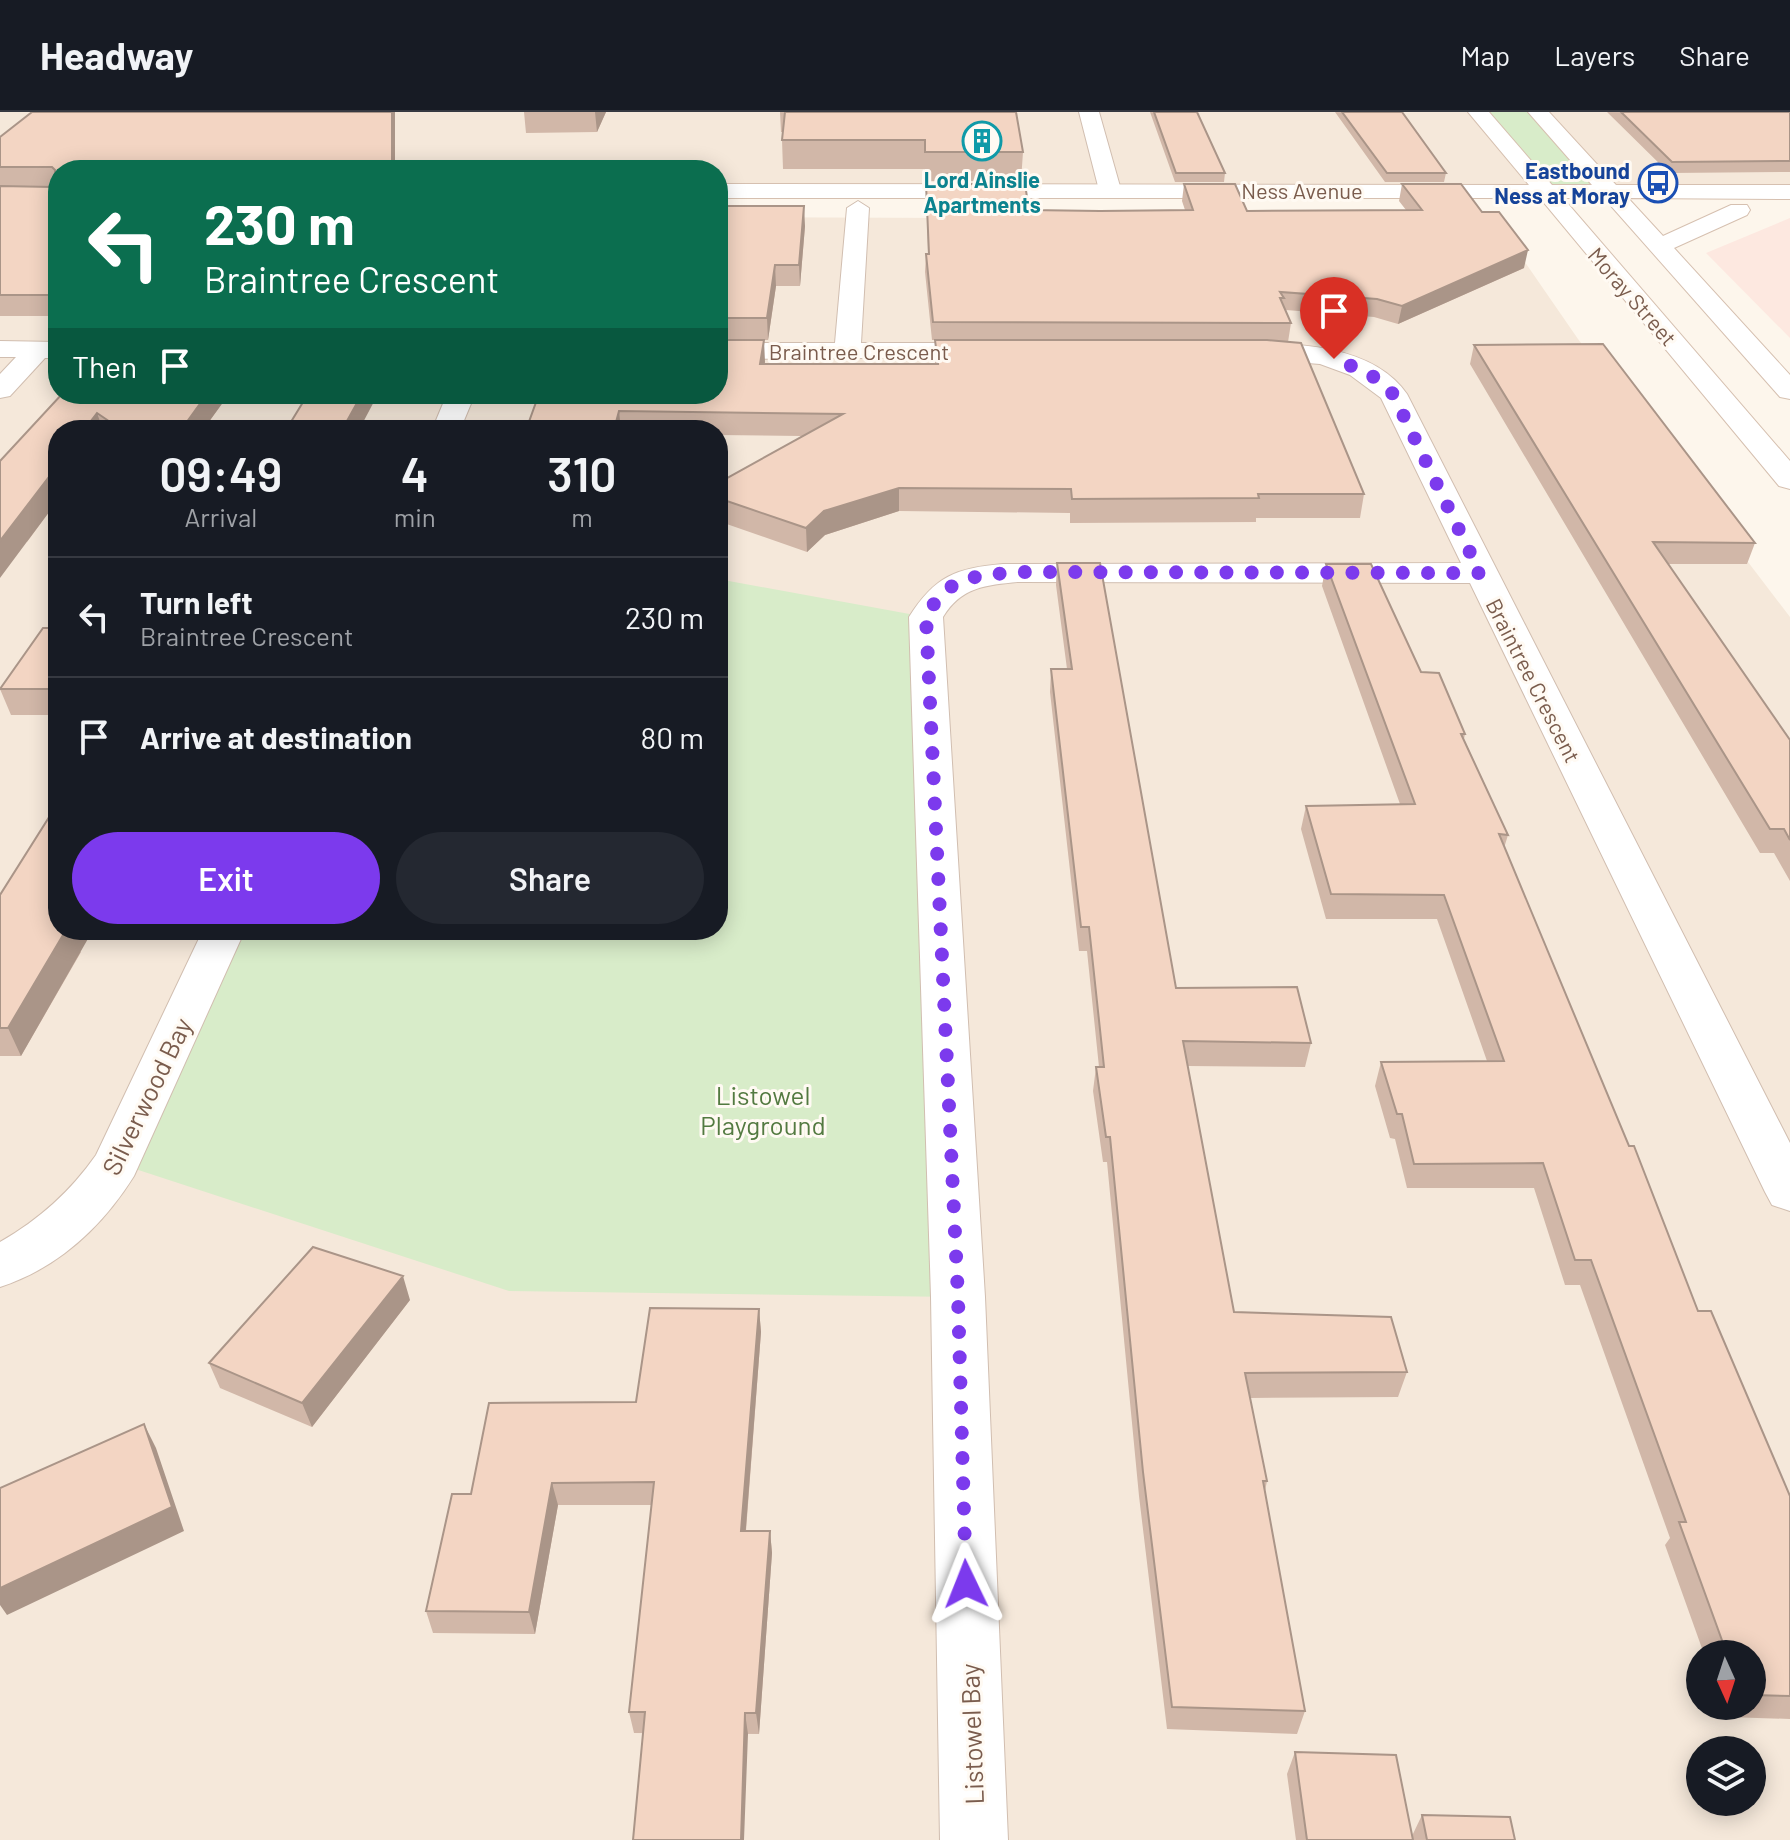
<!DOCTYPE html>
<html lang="en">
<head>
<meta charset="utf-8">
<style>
  :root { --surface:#171b24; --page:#242831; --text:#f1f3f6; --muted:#9ea1a6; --line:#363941; --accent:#7c3aed }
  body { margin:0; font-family:Barlow,sans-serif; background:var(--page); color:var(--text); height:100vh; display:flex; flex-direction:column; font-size:30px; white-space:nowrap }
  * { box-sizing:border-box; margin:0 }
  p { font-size:26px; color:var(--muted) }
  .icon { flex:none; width:44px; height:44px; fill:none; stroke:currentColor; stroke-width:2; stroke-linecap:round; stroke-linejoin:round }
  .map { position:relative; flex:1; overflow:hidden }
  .details { position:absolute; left:48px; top:308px; width:680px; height:520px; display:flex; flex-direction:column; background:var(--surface); border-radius:32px; box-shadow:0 4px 20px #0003 }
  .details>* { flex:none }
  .banner { position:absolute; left:48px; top:48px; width:680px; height:244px; border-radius:32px; box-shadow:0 4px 20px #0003; background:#0b6e4f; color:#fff; overflow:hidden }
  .needle { width:52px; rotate:177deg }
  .tools { position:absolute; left:1686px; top:1528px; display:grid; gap:16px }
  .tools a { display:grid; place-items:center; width:80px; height:80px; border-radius:50%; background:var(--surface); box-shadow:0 4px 20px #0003; font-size:40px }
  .pin { position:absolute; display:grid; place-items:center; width:68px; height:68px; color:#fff; margin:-82px -34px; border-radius:50% 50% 50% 0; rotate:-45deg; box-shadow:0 0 8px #0007 }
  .pin .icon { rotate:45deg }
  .me { position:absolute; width:88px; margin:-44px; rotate:358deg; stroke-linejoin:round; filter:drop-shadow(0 0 6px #0008) }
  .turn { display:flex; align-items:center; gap:28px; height:168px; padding:0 24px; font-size:36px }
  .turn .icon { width:104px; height:104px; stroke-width:2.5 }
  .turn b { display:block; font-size:56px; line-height:68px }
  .then { display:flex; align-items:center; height:76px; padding:0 24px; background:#0003; gap:16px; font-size:30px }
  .eta { display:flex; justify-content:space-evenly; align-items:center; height:136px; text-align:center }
  .eta b { font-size:48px; font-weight:600; line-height:56px }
  .cta { display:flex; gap:16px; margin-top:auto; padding:16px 24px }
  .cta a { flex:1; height:92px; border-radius:48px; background:var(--accent); color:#fff; font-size:32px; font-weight:600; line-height:92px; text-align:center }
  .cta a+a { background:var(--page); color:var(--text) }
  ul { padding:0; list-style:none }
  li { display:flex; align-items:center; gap:24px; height:120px; padding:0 24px; border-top:2px solid var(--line) }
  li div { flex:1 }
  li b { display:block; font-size:30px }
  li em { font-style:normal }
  header { display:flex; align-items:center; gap:48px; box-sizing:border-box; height:112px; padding:0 40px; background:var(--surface); border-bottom:2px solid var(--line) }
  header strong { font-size:38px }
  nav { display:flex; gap:44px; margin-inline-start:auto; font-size:28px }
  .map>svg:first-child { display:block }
</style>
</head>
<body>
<header>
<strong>Headway</strong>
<nav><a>Map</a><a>Layers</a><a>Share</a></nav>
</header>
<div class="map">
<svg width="1790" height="1728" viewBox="0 0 1790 1728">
  <rect width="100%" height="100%" fill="#fdf6ec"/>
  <path fill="#f5e8da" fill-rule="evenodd" d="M0 0H1478L1542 78 718 79V58H58V84H0Z
    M1538 0H1790V80L1610 79Z
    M0 102 58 103V282H718V105L1496 108 1578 227 1790 505V1728H0ZM58 318H718V818H58ZM1700 1542H1752V1594H1700ZM1700 1638H1752V1690H1700Z"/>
  <path fill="#fde8e0" d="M1790 106V226L1706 141Z"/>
  <path fill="#d8ecc9" d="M1478 0H1538L1610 79 1542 78Z
    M718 467 926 505 958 1185 509 1179 117 1051 224 818H718Z"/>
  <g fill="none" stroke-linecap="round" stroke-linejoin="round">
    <g stroke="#d1beb0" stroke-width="2">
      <path id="street" d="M1079 0H1099L1121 78 1118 83 1110 85 1099 78Z
        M858 89 869 96 861 231H996L1005 233 1009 239 1005 245 718 247V231H835L847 96Z
        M0 229 58 230V246H45L10 284 0 286V262L16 245H0Z
        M1244 231C1297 231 1373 233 1407 282L1790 1031V1099L1772 1093 1765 1080 1470 471 1018 470C986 473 961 475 943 505L985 1185 1008 1728H940L931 1185 909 505C935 464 956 456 1003 452L1461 451 1381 286 1350 263 1320 252 1235 245 1231 239 1235 233Z
        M447 282H475L460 318H432Z
        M203 818H245L134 1064C102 1115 58 1156 0 1175V1130C40 1107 70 1080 96 1043Z"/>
    </g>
    <g stroke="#d6c0b0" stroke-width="2">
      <path id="secondary" d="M1468 0H1489L1552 73H1592L1528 0H1549L1616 73H1790V87L1628 86 1663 124 1731 93H1747L1750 98 1747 103 1674 136 1790 263V287L1780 285 1604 86H1563L1790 349V377L1779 374 1540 86H718V72L1529 73Z"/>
    </g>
    <use href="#street" fill="#fff" fill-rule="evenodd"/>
    <use href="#secondary" fill="#fff" fill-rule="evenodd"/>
  </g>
  <path fill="#d1b7a8" d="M32 0H395V4L58 58V204H0V25Z
    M524 0H606L597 20 526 21Z
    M780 0H1016L1023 40 1021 69H925L924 57H783L782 28 783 20H781Z
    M1150 0H1197L1225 61 1224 70H1175Z
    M1335 0H1402L1446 61 1444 70H1385Z
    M1607 0H1790V60L1669 61Z
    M926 72 1029 98 1100 99 1185 98 1182 89 1184 72 1247 99 1406 98 1399 89 1402 72 1524 156 1398 212 1374 205 1286 198 1291 211 1288 230 1364 382 1360 406H1256V410L1070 411V401L899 399 825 423 807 440 718 409V371L802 324 718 323V318H526L764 252H935V228H932L925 160 926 142H928Z
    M718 94 805 114 800 174H776L768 228H718Z
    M1474 233 1755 431 1747 452H1668L1790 628V769L1774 741H1760L1470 252Z
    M62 282H229L203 318H58V388L27 430Z
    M1057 451 1176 876 1311 931 1305 955 1188 954 1234 1200 1407 1260 1398 1285 1250 1286 1267 1369 1265 1379 1305 1599 1297 1622 1167 1617 1139 1384 1107 1050H1103L1093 979 1096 955H1099L1087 839H1079L1050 580 1051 557H1067L1056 473Z
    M1326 452 1421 560 1465 622 1464 627 1508 723 1504 736 1698 1199 1790 1384V1607L1727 1605 1723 1594H1752V1542H1704L1665 1433 1670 1426 1580 1173H1565L1534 1076H1407L1395 1027 1390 1026 1375 974 1381 950 1487 949 1437 807H1326L1301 717 1306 694 1400 692 1322 474Z
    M58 516V603H11L0 577Z
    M0 783 81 840 21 944H0Z
    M410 1188 312 1315 220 1276 209 1251Z
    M759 1197 761 1220 746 1419H770L772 1441 759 1622 634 1621 629 1600 652 1393H558L535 1522 433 1521 426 1499 471 1382 636 1290Z
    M1295 1640 1412 1724 1422 1703 1515 1728H1296L1287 1662Z"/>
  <path fill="#aa9588" d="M392 0H395V58H392Z
    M595 0H606L597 20Z
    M804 94 805 114 800 174 799 153Z
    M1528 138 1524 156 1398 212 1402 194Z
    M775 153 776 174 768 228 767 206Z
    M764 228 765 250 761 275 760 252Z
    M207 282H229L203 318H181Z
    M362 282H378L359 318H342Z
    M619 299 621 318H615V314Z
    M97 301 103 318H84Z
    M58 353V388L0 466V429Z
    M899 376V399L825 423 807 440 806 416 824 399Z
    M66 818H93L21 944 8 916Z
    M403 1164 410 1188 312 1315 302 1291Z
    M759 1197 761 1220 744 1441 741 1419Z
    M144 1312 156 1336 184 1419 7 1503 0 1493V1476Z
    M552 1371 558 1393 535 1522 529 1500Z
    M770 1419 772 1441 759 1622 756 1601Z
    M745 1601 748 1622 744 1728H741Z"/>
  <path fill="#f3d5c3" stroke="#aa9588" stroke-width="2" d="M32 0H392V58H58V183H0V74L52 75 55 72V58L52 55H0V25Z
    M785 0H1016L1023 40H925V28H782Z
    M1154 0H1197L1225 61H1176Z
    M1342 0H1402L1446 61H1387Z
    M1621 0H1790V49L1672 50Z
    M926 72H1025L1029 98 1100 99 1193 98 1184 72H1235L1247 99 1422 98 1402 72H1461L1482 100H1499L1528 138 1402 194 1377 187 1280 180 1284 186H1280L1291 211 933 210 926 142H929Z
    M718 94H804L799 153H775L767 206H718Z
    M718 228H764L760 252H938L935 228H1267L1301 231 1364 382H1258L1259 386 1072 387 1071 377 899 376 824 399 806 416 718 386V371L843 302 619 299 615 314H596L595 318H526L539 282H718Z
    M1603 232 1755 431 1653 430 1790 628V728L1784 717H1770L1474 233Z
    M62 282H207L181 318H122L97 301 84 318H58V353L0 429V349Z
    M308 282H362L342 318H286Z
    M1057 451H1100L1176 876 1297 875 1311 931 1183 929 1234 1200 1391 1205 1407 1260 1245 1261 1267 1369H1263L1305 1599 1172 1595 1143 1360 1110 1025H1106L1096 955H1104L1089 815H1081L1051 557H1072Z
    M1326 452H1371L1421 560 1439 561 1465 622H1461L1508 723 1499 722 1629 1034H1634L1698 1199H1711L1790 1384V1584L1752 1583V1542H1727L1679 1410H1686L1591 1148H1575L1543 1051 1414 1052 1402 1002H1397L1381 950 1504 949 1444 783 1331 782 1306 694 1415 692Z
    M43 516H58V577H0Z
    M58 691V818H66L8 916H0V783Z
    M313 1135 403 1164 302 1291 209 1251Z
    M650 1196 759 1197 741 1419H770L756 1601H745L741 1728H633L645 1600H629L654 1370 552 1371 529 1500 426 1499 452 1382H471L489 1291 636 1290Z
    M144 1312 172 1395 0 1476V1376Z
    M1295 1640 1396 1643 1413 1728H1307Z
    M1422 1703 1510 1705 1515 1728H1427Z"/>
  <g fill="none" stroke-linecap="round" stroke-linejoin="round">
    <path stroke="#7c3aed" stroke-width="14" stroke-dasharray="0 25.2" d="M966 1472 958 1185 926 505C948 463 975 464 1018 460L1480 461 1393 282 1369 261 1334 247"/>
  </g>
  <defs>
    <g id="building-ring" transform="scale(2)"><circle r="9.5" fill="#fffaf3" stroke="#0f9aa8" stroke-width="1.5"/><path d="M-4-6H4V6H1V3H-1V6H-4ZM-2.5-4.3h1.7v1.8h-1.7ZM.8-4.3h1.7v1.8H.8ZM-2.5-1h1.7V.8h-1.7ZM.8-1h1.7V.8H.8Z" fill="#0f9aa8"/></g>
    <g id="bus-ring" transform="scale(2)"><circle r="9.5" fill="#fffaf3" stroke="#1a4fb4" stroke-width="1.5"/><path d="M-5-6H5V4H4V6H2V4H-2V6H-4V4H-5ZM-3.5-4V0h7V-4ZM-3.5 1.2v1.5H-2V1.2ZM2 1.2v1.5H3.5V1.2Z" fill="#1a4fb4"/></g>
  </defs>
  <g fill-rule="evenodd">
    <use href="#building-ring" x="982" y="29"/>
    <use href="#bus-ring" x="1658" y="71"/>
  </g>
  <g text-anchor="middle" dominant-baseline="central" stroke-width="6" stroke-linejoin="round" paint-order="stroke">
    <g font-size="22" font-weight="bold" fill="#164399" stroke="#fffaf3" text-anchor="end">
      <text x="1630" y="58">Eastbound<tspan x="1630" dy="25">Ness at Moray</tspan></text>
    </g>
    <g font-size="22" font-weight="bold" fill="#0d838f" stroke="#fffaf3">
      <text x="982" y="67">Lord Ainslie<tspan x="982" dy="25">Apartments</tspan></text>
    </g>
    <g font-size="22" fill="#7a5c4d" stroke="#fffaf3">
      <text x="1302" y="78">Ness Avenue</text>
      <text transform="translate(1633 184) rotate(49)">Moray Street</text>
      <text x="859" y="239">Braintree Crescent</text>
      <text transform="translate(1534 568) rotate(63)">Braintree Crescent</text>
    </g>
    <g font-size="26" fill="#537a41" stroke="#fffaf3">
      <text x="763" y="982">Listowel<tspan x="763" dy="30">Playground</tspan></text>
    </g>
    <g font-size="26" fill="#7a5c4d" stroke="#fffaf3">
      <text transform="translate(146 984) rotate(-64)">Silverwood Bay</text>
      <text transform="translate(971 1622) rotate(-92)">Listowel Bay</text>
    </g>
  </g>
</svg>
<div class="tools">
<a><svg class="needle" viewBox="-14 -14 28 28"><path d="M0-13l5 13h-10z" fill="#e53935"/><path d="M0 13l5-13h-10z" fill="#9ea1a6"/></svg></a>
<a><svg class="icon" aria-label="layers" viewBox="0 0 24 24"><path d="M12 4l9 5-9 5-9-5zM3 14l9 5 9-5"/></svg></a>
</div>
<div class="pin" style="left:1334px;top:247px;background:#d93025"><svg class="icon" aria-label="arrive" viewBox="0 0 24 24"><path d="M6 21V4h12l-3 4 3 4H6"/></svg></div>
<svg class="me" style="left:966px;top:1472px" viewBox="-20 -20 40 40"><path d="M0-17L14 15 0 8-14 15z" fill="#7c3aed" stroke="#fff" stroke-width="4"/></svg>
<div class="banner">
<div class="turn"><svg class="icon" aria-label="left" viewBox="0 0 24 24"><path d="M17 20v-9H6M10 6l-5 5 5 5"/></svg><div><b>230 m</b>Braintree Crescent</div></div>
<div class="then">Then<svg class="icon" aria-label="arrive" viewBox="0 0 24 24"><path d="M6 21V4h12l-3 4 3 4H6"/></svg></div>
</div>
<section class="details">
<div class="eta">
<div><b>09:49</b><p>Arrival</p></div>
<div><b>4</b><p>min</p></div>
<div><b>310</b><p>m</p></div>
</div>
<ul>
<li><svg class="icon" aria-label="left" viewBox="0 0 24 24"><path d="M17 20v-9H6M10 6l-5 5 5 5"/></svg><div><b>Turn left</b><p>Braintree Crescent</p></div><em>230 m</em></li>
<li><svg class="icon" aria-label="arrive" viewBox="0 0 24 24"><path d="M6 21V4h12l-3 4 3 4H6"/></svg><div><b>Arrive at destination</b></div><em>80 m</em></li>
</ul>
<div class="cta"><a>Exit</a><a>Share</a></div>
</section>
</div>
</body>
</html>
